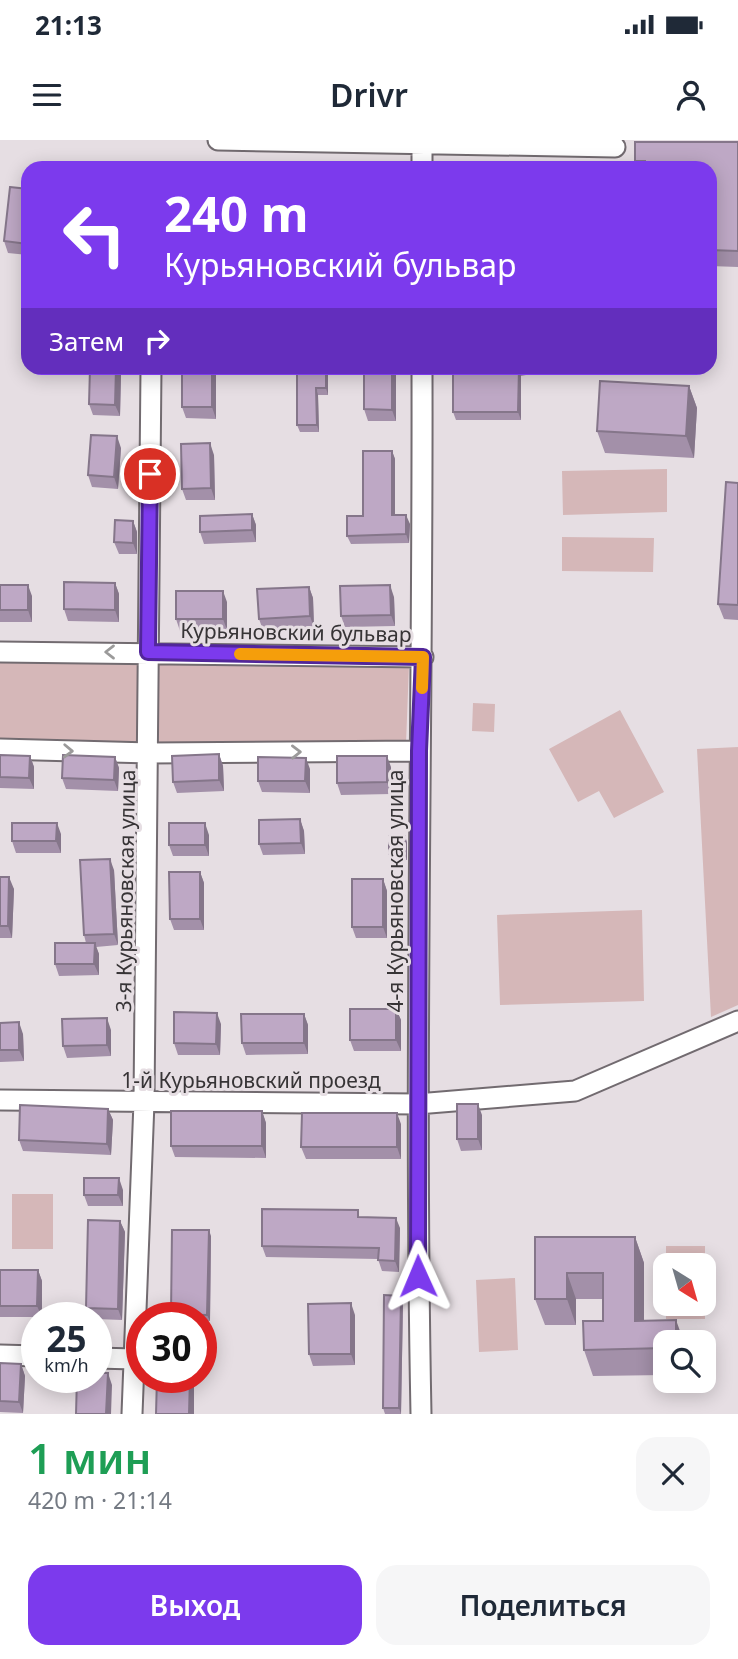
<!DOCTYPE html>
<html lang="ru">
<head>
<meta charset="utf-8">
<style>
  :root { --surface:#fff; --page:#f6f6f7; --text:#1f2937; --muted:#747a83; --accent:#7c3aed }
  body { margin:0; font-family:"Noto Sans",sans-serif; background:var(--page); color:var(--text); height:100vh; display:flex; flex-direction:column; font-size:26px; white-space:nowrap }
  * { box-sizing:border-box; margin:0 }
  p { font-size:23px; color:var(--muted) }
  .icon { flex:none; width:38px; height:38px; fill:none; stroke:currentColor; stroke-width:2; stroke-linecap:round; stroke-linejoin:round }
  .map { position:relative; height:1274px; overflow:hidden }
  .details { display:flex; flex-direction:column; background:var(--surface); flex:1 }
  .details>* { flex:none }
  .guide { position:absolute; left:21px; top:21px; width:696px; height:214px; border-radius:21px; box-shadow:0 4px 18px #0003; background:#7c3aed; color:#fff; overflow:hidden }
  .needle { width:46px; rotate:143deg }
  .fabs { position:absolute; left:653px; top:1113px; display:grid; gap:14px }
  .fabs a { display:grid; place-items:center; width:63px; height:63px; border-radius:14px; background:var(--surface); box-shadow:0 4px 18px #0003; font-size:35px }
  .speed { position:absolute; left:21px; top:1162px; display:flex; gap:14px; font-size:35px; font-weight:700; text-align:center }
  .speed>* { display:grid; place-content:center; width:91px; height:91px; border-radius:50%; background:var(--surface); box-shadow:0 4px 18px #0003; line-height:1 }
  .speed small { font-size:18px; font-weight:400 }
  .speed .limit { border:10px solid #d22; background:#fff; color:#111 }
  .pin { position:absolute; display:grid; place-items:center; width:60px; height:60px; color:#fff; margin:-30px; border:4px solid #fff; border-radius:50%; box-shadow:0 2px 7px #0007 }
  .me { position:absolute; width:77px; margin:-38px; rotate:359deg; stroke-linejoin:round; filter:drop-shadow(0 0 5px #0008) }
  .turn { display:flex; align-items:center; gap:24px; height:147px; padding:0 28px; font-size:32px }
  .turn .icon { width:91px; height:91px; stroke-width:2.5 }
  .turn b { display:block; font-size:49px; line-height:60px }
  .then { display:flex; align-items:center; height:66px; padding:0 28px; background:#0003; gap:14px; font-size:26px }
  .round { display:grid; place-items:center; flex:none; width:74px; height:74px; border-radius:21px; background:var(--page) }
  .overview { display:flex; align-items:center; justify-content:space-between; height:119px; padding:0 28px }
  h1 { font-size:42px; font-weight:600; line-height:52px; color:#1e9e55 }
  .action { display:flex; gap:14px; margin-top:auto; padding:14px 28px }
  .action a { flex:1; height:80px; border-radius:21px; background:var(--accent); color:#fff; font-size:28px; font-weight:600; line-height:80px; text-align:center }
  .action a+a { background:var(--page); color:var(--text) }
  .status { display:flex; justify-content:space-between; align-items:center; height:49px; padding:0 35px; background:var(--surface); direction:ltr }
  .status svg { height:19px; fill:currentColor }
  header { display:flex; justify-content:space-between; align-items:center; height:91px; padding:0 28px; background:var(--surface); font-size:32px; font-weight:600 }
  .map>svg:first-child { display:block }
</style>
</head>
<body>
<div class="status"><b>21:13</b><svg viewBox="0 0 49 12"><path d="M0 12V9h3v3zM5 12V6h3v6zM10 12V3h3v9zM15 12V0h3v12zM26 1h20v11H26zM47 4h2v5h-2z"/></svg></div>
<header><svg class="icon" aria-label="menu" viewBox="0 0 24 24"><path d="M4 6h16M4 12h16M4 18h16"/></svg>Drivr<svg class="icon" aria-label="person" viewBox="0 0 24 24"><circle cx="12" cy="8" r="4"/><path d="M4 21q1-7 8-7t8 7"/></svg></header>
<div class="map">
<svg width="738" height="1274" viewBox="0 0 738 1274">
  <rect width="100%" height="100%" fill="#e6dee3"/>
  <path fill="#d5b7b8" d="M667 329V372L563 375 562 331Z
    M562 397 654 398 653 432 562 431Z
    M140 519 142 606 0 601V520Z
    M158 522 409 525 406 604 159 606Z
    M473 563 495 564 494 592 472 591Z
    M620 570 664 652 614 678 599 651 578 662 549 609Z
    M738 607V865L711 877 697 609Z
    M642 770 644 861 500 865 497 775Z
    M12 1054H53V1109H12Z
    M666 1106H705V1179H666V1164H704V1125H666Z
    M515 1138 518 1210 479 1212 476 1140Z"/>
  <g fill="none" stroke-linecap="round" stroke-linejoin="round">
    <g stroke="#726b70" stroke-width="23">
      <path id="minor" d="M218 0 615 7
        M422 5V28
        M0 512 423 517
        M0 609 150 613 419 611
        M0 960 417 964 575 951 738 881
        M0 1215 37 1216
        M96 1218 135 1219
        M132 1274 144 962 151 228
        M421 1274C414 925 423 576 422 228"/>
    </g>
    <use href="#minor" stroke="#fff" stroke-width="19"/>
  </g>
  <path fill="#a390a9" d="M738 2V127L710 126V28H638L635 21Z
    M28 49V115L8 113 4 101Z
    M297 228H328V255H318L319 292H300L297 285Z
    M453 228H526V235L521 236V280H456L453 272Z
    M121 234 120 276 93 275 89 264Z
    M396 234V281H368L364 269Z
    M216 235V279L186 278 182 267Z
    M689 246 697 268 694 318 605 313 597 291Z
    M121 308 118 349 92 347 88 335Z
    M392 311 395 319V375L410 384 409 403 351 404 347 396 363 376Z
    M214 315 215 360H186L182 349Z
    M738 343V480L724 479 718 464Z
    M252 374 256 385V402L204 404 200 392Z
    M133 381 137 392V414H119L114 402Z
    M115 443 119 454V482L68 481 64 469Z
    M0 445 32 456V482H0Z
    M309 447 313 458 314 488 263 490 259 479Z
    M394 457 395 486 345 487 341 476Z
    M227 462V490L180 491 176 479Z
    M219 614 223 626 224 651 177 653 173 642Z
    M0 615 30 616 34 627V649L0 648Z
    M115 617 119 628 118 651 66 649 62 638Z
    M391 627V654L341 655 337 643Z
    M310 629V653L262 652 258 641Z
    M300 679 304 691 305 714 263 715 259 704Z
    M61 694V713H16L12 701Z
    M209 695V716H173L169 705Z
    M407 702V720H391L389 714Z
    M114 730 118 805 96 807 99 814V835L59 836 55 824 86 803 84 795Z
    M200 732 204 743V790H174L170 779Z
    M0 737 14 749 12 798H0Z
    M383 739 387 751V798H356L352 787Z
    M396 869 401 880V911H354L350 900Z
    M304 874 308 885V914L246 915 242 903Z
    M0 883 23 894 24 921 0 922Z
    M221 884 220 915H178L174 903Z
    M111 890V916L67 918 63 906Z
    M108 969 113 980 111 1015 23 1011 19 1000Z
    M262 971 266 983V1018L175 1017 171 1006Z
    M482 975V1010L461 1011 457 999Z
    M401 984V1019H306L301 1007Z
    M123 1050V1066H88L84 1055Z
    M361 1077 400 1088 399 1132 382 1131 378 1119 266 1117 262 1106Z
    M120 1081 125 1092 122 1180 96 1179V1178H89L86 1168Z
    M211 1096 210 1181H201V1178H172L171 1174Z
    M535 1097H635L644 1123V1181L665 1202V1235L593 1236 584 1210 603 1181V1159H576V1185H545L535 1159Z
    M0 1130H38L42 1141V1177H0Z
    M403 1162 401 1274H385L383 1268Z
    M355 1175V1225L313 1226 309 1214Z
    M0 1223 21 1224 25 1236 23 1273 0 1272Z"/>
  <path fill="#85768a" d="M116 228H118L121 234 120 276 115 265Z
    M212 228H214L216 235V279L212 267Z
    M326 228 328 229V255L326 248Z
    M392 228H394L396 234V281L392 270Z
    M519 228 521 236V280L518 272Z
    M689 246 697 268 694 318 686 296Z
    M316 248 318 255 319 292 317 285Z
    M117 296 121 308 118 349 114 337Z
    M210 303 214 315 215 360 211 348Z
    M392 311 395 319V384L392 375Z
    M252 374 256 385V402L252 390Z
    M406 375 410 384 409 403 406 394Z
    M133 381 137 392V414L133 403Z
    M115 443 119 454V482L115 470Z
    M28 445 32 456V482L28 470Z
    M390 445 394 457 395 486 391 475Z
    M309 447 313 458 314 488 310 476Z
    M223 451 227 462V490L223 479Z
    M219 614 223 626 224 651 219 640Z
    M30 616 34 627V649L29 638Z
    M387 616 391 627V654L387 642Z
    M115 617 119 628 118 651 114 640Z
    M306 618 310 629V653L305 641Z
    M300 679 304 691 305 714 301 703Z
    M57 683 61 694V713L56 701Z
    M205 683 209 695V716L205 705Z
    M405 696 407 702V720L405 714Z
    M110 719 114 730 118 805 114 794Z
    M200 732 204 743V790L200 779Z
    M9 737 14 749 12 798 8 786Z
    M383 739 387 751V798L383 787Z
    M95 803 99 814V835L94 824Z
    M396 869 401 880V911L396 900Z
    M217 873 221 884 220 915 216 904Z
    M304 874 308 885V914L304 903Z
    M107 878 111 890V916L107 905Z
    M19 882 23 894 24 921 19 910Z
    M478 964 482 975V1010L478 999Z
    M108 969 113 980 111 1015 107 1004Z
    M262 971 266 983V1018L262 1006Z
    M397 973 401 984V1019L397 1007Z
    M119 1038 123 1050V1066L118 1055Z
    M396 1078 400 1088 399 1132 395 1121Z
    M120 1081 125 1092 122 1180 118 1169Z
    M209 1090 211 1096 210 1181 207 1175Z
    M635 1097 644 1123V1207L635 1181Z
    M38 1130 42 1141V1177L37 1166Z
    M567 1133 576 1159V1185L567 1159Z
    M401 1156 403 1162 401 1274 399 1268Z
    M351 1163 355 1175V1225L351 1214Z
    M676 1180 684 1202H676Z
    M21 1224 25 1236 23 1273 19 1262Z
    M108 1233 112 1245 111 1274H106Z
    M190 1237H192L194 1244V1274H189Z"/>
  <path fill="#bea8c5" stroke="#85768a" stroke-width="2" d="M635 2H738V111L710 110V28H645V21H635Z
    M307 22 328 23V28H307Z
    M10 47 28 49V104L4 101Z
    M90 228H116L115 265 89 264Z
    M182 228H212V267H182Z
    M297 228H326V248H316L317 285H297Z
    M364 228H392V270L364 269Z
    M453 228H523H519L518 272H453Z
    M600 241 689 246 686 296 597 291Z
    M91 295 117 296 114 337 88 335Z
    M210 303 211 348 182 349 181 304Z
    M363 311H392V375H406V394L347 396V376H363Z
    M726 342 738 343V465L718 464Z
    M252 374V390L200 392V376Z
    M115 380 133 381V403L114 402Z
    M64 442 115 443V470L64 469Z
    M0 445H28V470H0Z
    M390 445 391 475 341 476 340 446Z
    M309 447 310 476 259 479 257 449Z
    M176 451H223V479H176Z
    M219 614V640L173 642 172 616Z
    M0 615 30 616 29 638 0 637Z
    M63 615 115 617 114 640 62 638Z
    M337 616H387V642L337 643Z
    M258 617 306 618 305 641H258Z
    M300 679 301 703 259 704V680Z
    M12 683H57L56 701H12Z
    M169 683H205V705H169Z
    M389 696H405V714H389Z
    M110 719 114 794 84 795 80 720Z
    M169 732H200V779H170Z
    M0 737H9L8 786H0Z
    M352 739H383V787H352Z
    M55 803H95L94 824H55Z
    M350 869H396V900H350Z
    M174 872 217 873 216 904 174 903Z
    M241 874H304V903H242Z
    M107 878V905L63 906 62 879Z
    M19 882V910H0V883Z
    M457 964H478V999H457Z
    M20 965 108 969 107 1004 19 1000Z
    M171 971H262V1006H171Z
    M302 973H397V1007H301Z
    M84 1038H119L118 1055H84Z
    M262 1069 358 1070V1077L396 1078 395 1121 378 1120 379 1108 262 1106Z
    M88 1080 120 1081 118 1169 86 1168Z
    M172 1090H209L207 1175 171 1174Z
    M535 1097H635V1181L676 1180V1202H665V1208L584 1210 583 1181H603V1133H567V1159H535Z
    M0 1130H38L37 1166H0Z
    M384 1155 401 1156 399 1268H383Z
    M351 1163V1214H309L308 1164Z
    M0 1223 21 1224 19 1262 0 1261Z
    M96 1233H108L106 1274H76L77 1237H96Z
    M157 1237H190L189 1274H156Z"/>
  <defs><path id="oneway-chevron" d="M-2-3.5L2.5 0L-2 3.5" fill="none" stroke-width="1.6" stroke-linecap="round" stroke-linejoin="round" transform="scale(1.75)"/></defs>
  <g stroke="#9b9a9a">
    <use href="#oneway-chevron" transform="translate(110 512) rotate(180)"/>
    <use href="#oneway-chevron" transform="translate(68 611) rotate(2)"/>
    <use href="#oneway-chevron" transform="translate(296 612) rotate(-1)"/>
  </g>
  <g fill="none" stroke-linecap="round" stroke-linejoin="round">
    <g stroke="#51269a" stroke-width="18">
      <path id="route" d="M150 334 148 512 423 517 419 611 418 1136"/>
    </g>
    <use href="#route" stroke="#7c3aed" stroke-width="12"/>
    <path stroke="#f59e0b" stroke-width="12" d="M240 514 423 517 422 548"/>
  </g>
  <g text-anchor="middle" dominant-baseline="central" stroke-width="6" stroke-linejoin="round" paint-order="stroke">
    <g font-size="21" fill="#373436" stroke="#e6dee3">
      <text transform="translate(296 492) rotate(1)">Курьяновский бульвар</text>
      <text transform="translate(125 751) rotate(-89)">3-я Курьяновская улица</text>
      <text transform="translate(395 751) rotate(-90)">4-я Курьяновская улица</text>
      <text x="251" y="940">1-й Курьяновский проезд</text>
    </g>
  </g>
</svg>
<div class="fabs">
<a><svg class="needle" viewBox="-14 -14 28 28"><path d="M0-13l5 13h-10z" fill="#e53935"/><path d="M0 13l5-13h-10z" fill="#747a83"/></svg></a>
<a><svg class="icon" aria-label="search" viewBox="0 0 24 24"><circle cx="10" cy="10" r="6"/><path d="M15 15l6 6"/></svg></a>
</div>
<div class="speed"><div>25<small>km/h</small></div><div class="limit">30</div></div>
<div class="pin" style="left:150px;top:334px;background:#d93025"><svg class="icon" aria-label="arrive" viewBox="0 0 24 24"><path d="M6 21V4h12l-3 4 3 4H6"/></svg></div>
<svg class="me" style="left:418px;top:1136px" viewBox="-20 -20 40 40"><path d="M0-17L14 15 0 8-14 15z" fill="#7c3aed" stroke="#fff" stroke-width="4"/></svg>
<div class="guide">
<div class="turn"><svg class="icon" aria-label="left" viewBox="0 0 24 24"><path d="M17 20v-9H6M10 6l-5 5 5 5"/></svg><div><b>240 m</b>Курьяновский бульвар</div></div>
<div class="then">Затем<svg class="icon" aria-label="right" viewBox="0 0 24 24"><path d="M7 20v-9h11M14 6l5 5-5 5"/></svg></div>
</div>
</div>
<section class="details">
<div class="overview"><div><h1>1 мин</h1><p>420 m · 21:14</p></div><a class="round"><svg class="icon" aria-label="close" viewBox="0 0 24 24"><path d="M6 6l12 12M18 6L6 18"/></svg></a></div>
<div class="action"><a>Выход</a><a>Поделиться</a></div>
</section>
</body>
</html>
